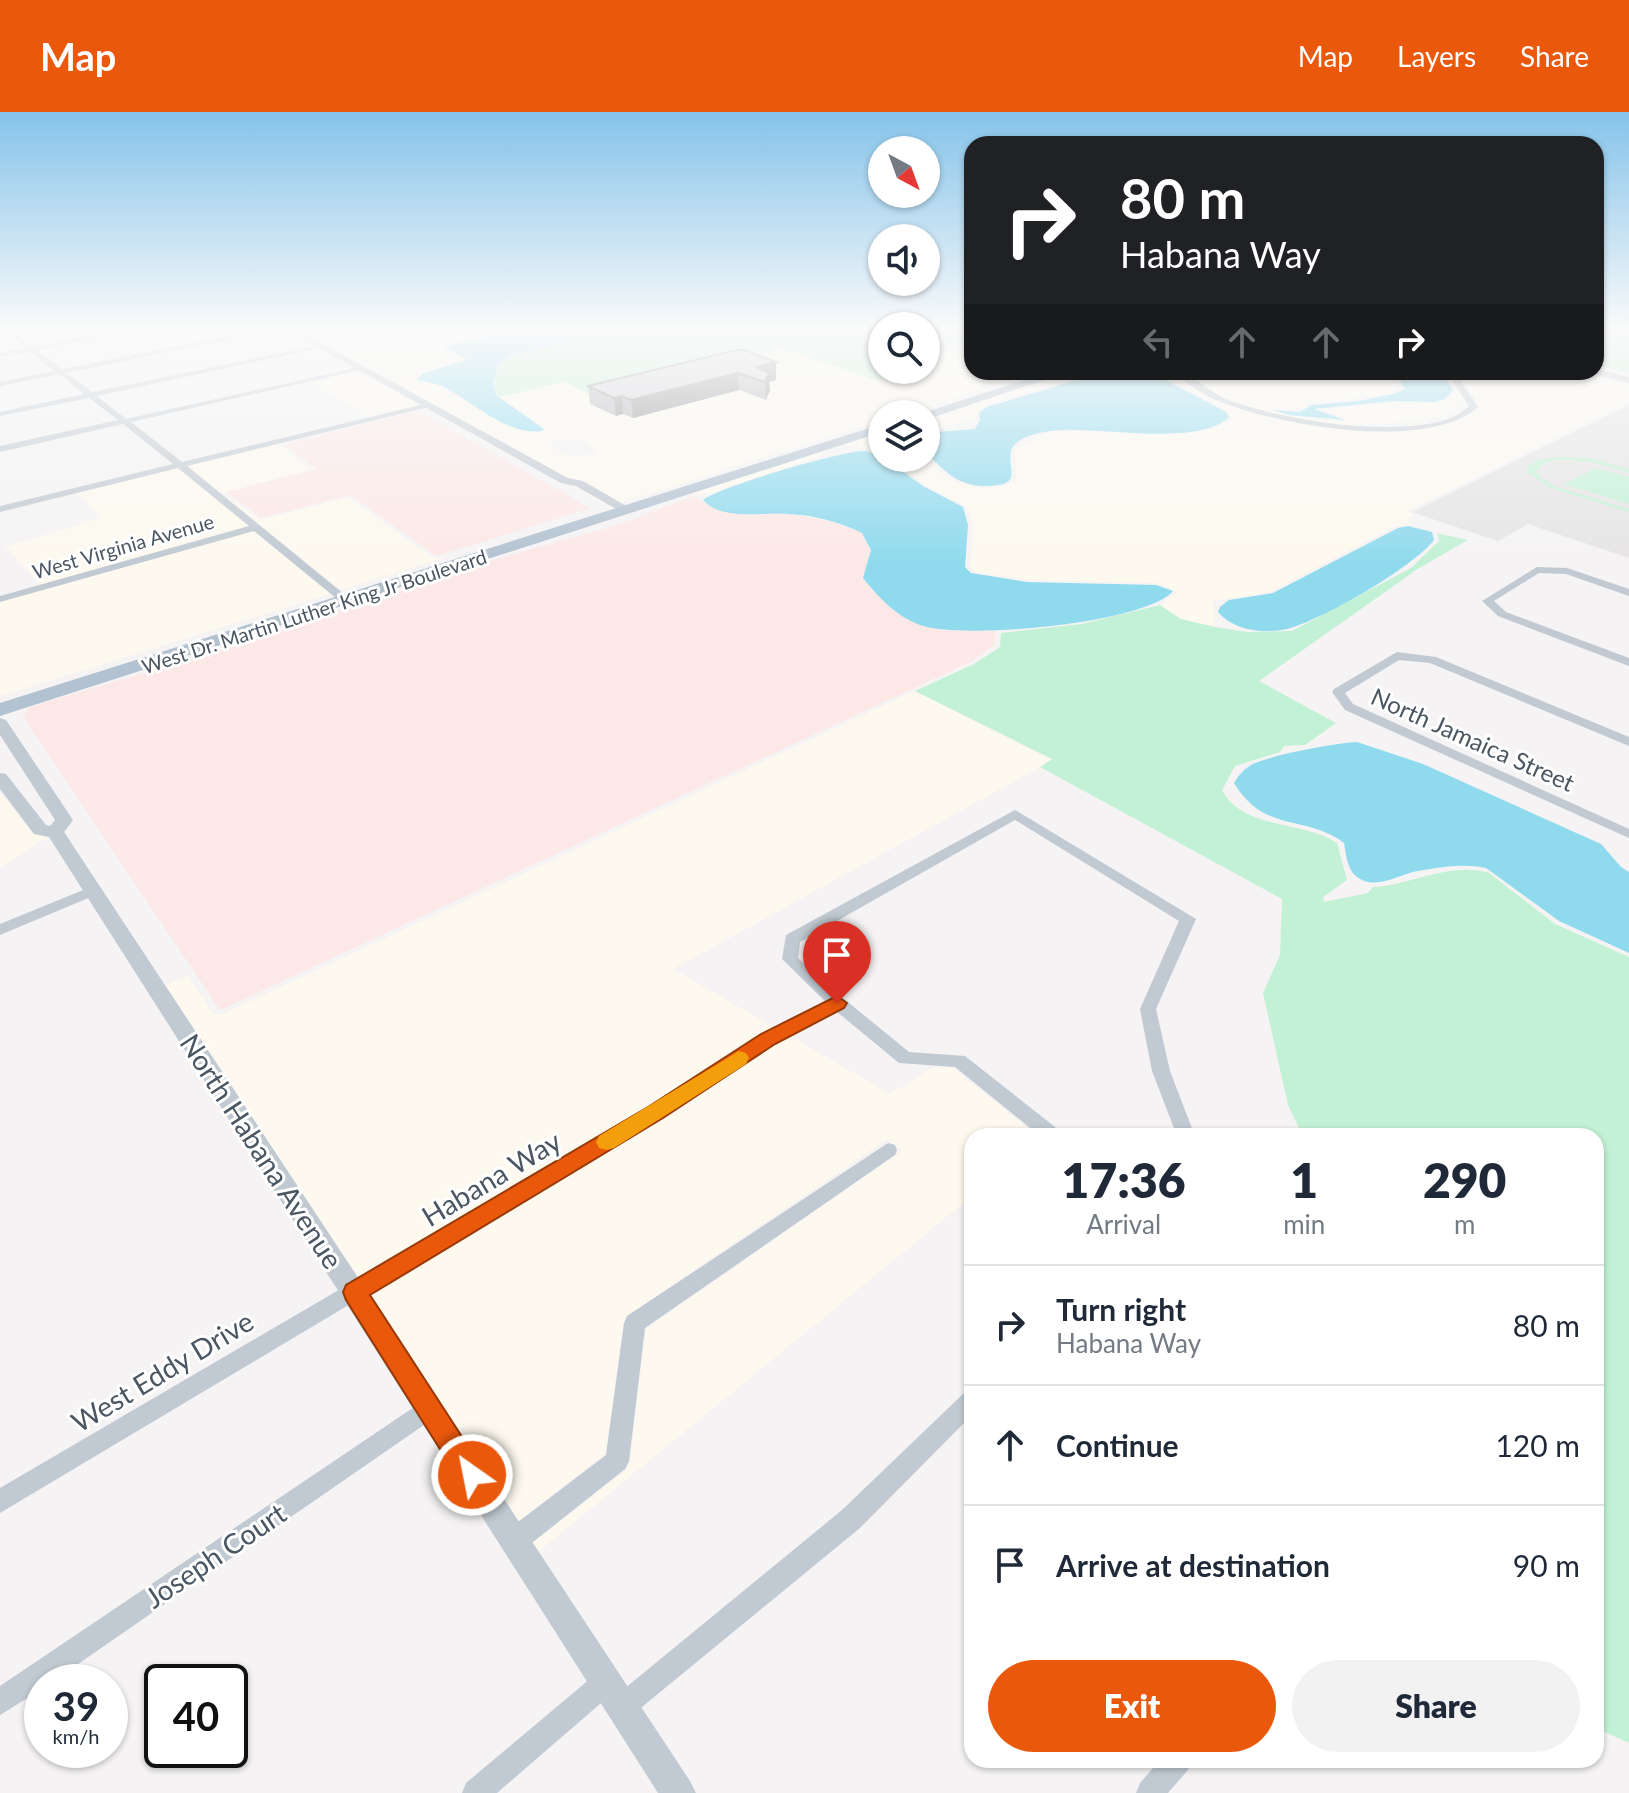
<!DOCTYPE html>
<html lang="en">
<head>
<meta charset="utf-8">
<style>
  :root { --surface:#fff; --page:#f2f2f3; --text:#1f2937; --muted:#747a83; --line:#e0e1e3; --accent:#ea580c }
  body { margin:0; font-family:Lato,sans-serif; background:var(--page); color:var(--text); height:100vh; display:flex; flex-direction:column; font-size:30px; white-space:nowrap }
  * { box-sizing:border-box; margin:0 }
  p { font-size:26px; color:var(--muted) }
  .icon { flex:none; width:44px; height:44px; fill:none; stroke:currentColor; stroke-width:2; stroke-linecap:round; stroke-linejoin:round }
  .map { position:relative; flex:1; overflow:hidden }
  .sheet { position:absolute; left:964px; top:1016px; width:640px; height:640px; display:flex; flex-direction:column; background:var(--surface); border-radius:24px; box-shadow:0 2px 6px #0004 }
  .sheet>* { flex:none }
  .hud { position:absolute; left:964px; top:24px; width:640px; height:244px; border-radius:24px; box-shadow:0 2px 6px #0004; background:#202124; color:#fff; overflow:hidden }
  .needle { width:52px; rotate:139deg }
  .buttons { position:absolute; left:868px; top:24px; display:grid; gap:16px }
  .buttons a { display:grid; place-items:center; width:72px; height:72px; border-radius:50%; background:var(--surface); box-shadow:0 2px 6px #0004; font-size:40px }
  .speed { position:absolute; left:24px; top:1552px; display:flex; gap:16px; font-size:40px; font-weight:700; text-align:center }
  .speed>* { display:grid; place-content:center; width:104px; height:104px; border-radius:50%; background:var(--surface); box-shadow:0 2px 6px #0004; line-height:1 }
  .speed small { font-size:20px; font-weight:400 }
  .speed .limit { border:4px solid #111; border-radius:12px; background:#fff; color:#111 }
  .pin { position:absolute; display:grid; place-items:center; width:68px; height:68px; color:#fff; margin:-82px -34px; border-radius:50% 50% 50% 0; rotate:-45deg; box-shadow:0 0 8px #0007 }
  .pin .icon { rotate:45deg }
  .me { position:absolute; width:88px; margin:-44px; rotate:327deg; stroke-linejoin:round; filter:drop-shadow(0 0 6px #0008) }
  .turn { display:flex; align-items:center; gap:28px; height:168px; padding:0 24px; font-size:36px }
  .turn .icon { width:104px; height:104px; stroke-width:2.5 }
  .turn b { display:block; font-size:56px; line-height:68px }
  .lanes { display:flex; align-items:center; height:76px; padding:0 24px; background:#0003; justify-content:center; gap:40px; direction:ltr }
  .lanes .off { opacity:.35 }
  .eta { display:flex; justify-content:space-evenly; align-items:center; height:136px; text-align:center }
  .eta b { font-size:48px; font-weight:800; line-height:56px }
  .button { display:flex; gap:16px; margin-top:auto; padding:16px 24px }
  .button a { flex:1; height:92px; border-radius:48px; background:var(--accent); color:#fff; font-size:32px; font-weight:800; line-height:92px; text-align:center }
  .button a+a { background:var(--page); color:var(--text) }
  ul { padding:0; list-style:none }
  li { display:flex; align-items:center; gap:24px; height:120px; padding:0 24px; border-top:2px solid var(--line) }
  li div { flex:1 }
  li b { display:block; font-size:30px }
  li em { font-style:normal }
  header { display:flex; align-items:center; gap:48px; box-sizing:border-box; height:112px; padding:0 40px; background:var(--accent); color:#fff }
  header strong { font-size:38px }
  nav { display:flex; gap:44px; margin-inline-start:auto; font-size:28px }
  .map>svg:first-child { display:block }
</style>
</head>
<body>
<header>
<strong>Map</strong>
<nav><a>Map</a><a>Layers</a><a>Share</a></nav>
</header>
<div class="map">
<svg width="1629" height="1681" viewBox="0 0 1629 1681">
  <rect width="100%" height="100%" fill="#f5f3f3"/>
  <path fill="#fdf9ef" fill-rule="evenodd" d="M289 215H499L440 229 447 238 468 248 423 261 417 268 443 275 454 284 513 315 540 320 541 313 499 285 563 270 600 286 782 236 878 269 926 258 934 253 926 247 972 234V260H1036L903 302H882V308L620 391 580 369 564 365ZM567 326 582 329 597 341 571 345 550 334 551 330Z
    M358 259 420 292 369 305 309 270Z
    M1069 260H1097L990 291 976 300V307L926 320V305Z
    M1150 260H1173L1224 291 1253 301 1370 319 1441 314 1474 301 1479 296 1474 284 1455 260H1574L1629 274V290L1408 399 1414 403 1406 408 1412 413 1394 415 1269 480 1213 489 1215 515 1181 507 1160 493 1178 480 1157 471 1027 468 975 460 970 455 973 413 967 395 926 373 888 346H926L939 360 956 370 979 376 1002 375 1013 370 1017 365 1015 340 1019 334 1043 322 1075 319 1190 321 1212 317 1232 308 1229 299Z
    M1182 260H1371L1392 269 1397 277 1390 281 1309 292 1296 298 1269 297 1289 304 1337 310 1351 307 1319 298 1395 290H1444L1457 279 1451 266 1465 288 1452 300 1422 309 1345 313 1274 303 1223 287Z
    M882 319V343L870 337 842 333 821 340 822 344 702 384 692 382 645 396Z
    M277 331 312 357 222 382 260 408 348 385 433 446H443L341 478 186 353Z
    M177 356 249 414 41 473 5 435 100 406 77 380Z
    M254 418 330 482 0 584V490Z
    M915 579 1053 648 673 857 890 982 934 955 953 956 1037 1024H972V1084L538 1440 532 1431 625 1359 630 1350 646 1217 902 1039 887 1027 628 1203 624 1210 605 1342 518 1409 370 1182 655 1012 781 928 768 918 649 995 359 1166 165 873 188 864 212 901 223 902Z
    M0 680 32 721 49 725 0 755Z"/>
  <path fill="#e6e4e5" d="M1629 293V446L1528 412 1498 429 1412 400Z"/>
  <path fill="#fce8e6" d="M418 299 590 396 437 444 350 383 261 406 226 380 317 357 283 333Z
    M694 384 708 393 733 400 790 402 830 409 862 421 871 439 863 467 885 491 897 501 943 518 996 519 994 533 970 550 220 898 23 604 30 595 241 532 474 454 620 412Z"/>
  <path fill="#c3f1d5" d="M582 215H836L882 230V258H917L878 269 782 236 599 286 563 270 499 285C489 272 496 257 505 245L604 224Z
    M926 215H972V230L926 243Z
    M1596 215H1629V261L1596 253Z
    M1558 345 1590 346 1629 357V361C1607 354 1552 336 1536 359L1542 367 1557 375 1629 397V400L1551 376 1527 360 1528 354 1538 348Z
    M1596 356 1629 365V392L1564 372Z
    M1437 421 1468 428 1419 456 1259 569 1336 611 1305 633 1284 634 1280 640 1235 654 1222 678C1243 718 1302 708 1337 731L1347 768 1323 785 1324 790 1368 781 1373 775C1411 773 1451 749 1489 761L1555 812 1629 845V1631L1596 1616V1024H1303L1288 993 1263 881 1280 843 1282 787 1040 655 1052 647 915 579 974 552 1000 535 1001 521 1082 512 1160 493 1181 507 1215 515 1247 520 1292 519 1411 456 1439 429Z"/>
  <path fill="#90daee" d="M530 215H582L605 224 511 243 498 253 493 271 496 283 545 318C511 328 470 287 442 274 434 271 425 269 417 268L423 261 467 248 443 234Z
    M1103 260 1154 262 1226 300 1229 305C1198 335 1102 315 1060 318 1047 319 1015 323 1011 339 1007 359 1024 373 987 374 959 375 944 359 926 340V321L975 317 980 308 979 301 987 295Z
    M1377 260H1442L1453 278 1445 287 1434 290 1393 289 1314 297 1345 308 1289 303 1273 298 1300 300 1312 293 1359 289 1393 282 1405 277 1400 269Z
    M866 339 884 346 923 374 963 395 968 413 965 455 971 461 1027 470 1156 473 1173 479C1145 512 960 528 920 513 896 504 879 486 863 466L871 438 862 421C840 410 813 403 788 402 762 400 722 409 703 388 719 375 846 337 866 339Z
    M1408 414 1432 420 1434 428C1412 456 1322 508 1287 517 1264 522 1234 519 1218 500L1220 495 1229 488 1273 481 1398 416Z
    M1357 630 1423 652 1601 732 1621 755 1629 760V841L1559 809 1486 756C1465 751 1439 755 1418 759 1399 762 1376 779 1357 765 1347 758 1346 742 1344 731 1305 702 1265 722 1234 671 1239 663 1243 658 1251 653 1269 643 1336 631 1357 630Z"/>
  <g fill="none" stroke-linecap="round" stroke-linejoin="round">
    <path fill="#c1cad2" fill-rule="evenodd" d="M0 215H8L33 235 137 215H152L37 238 62 257 274 215H288L67 261 92 280 320 233 324 235 97 284 126 307 360 255 364 257 131 310 182 350 429 291V295L187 354 350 487V491H342L254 419 0 490V484L249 414 178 356 0 400V394L173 352 123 312 0 340V334L118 308 89 286 0 304V300L84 282 59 262 0 274V270L54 259 30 240 0 245V241L25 236Z
      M1174 260C1193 260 1210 281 1228 288 1284 308 1392 326 1448 307 1456 305 1463 299 1469 294L1447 260H1455L1478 295C1426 340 1281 314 1221 290 1204 284 1187 272 1174 260Z
      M1537 455 1567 456 1629 477V484L1566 462 1539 461 1494 489 1506 500 1629 546V554L1498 504 1482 489Z
      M1397 540 1436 545 1629 625V634L1430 551 1399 548 1345 581 1353 592 1629 717V726L1345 598 1332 580 1334 577Z
      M1015 698 1196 807 1156 897 1170 959 1195 1024H1177L1152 959 1140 897 1179 809 1015 708 800 830 798 846 821 868 909 940 965 944 1060 1019 1062 1024H1040L955 955 899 951 836 899 774 931 662 1006 0 1401V1376L650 996 762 923 826 890 782 847 786 823Z
      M93 774 98 776 101 779 98 782 0 823V812Z
      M888 1031 895 1033 897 1038 895 1043 645 1216 629 1349 625 1357 523 1438 514 1441 505 1438 502 1429 505 1420 606 1343 624 1211 627 1204Z
      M972 1277V1303L860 1416 631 1604 622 1608 613 1604 609 1595 613 1586 842 1398 964 1281Z
      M429 1285 437 1288 440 1296 437 1304 52 1570H42V1577L0 1603V1574Z
      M606 1557 615 1561 619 1570 615 1579 497 1681H462L466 1671 597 1561Z
      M1160 1648H1192L1188 1658 1168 1681H1136L1140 1671Z"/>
    <path fill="#c1cad2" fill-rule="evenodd" d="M281 215H292L568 366 583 369 635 399 625 402 576 374 561 371Z
      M1596 257 1629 265V271L1593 262Z
      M0 606 6 608 73 708 64 720 690 1669 696 1681H658L49 725 34 722 0 677V661L6 662 46 713 50 714 55 708 0 623Z"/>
    <path fill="#b3c2d1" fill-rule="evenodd" d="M1049 260H1068L931 306 926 307V302H920Z
      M882 312V320L0 604V591Z"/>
  </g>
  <path fill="#b0b2b7" d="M741 237 776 268 769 270 770 278 766 288 739 278 633 306 623 302 616 304 590 292 588 274Z"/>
  <path fill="#909195" d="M776 250V268L769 270 770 278 766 288 765 270 756 255Z
    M738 261 739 278 633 306 631 288Z
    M622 284 623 302 616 304 614 286Z"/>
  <path fill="#cdcfd5" stroke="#909195" stroke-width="2" d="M741 237 776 250 756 255 769 261 765 270 738 261 631 288 622 284 614 286 588 274Z"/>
  <linearGradient id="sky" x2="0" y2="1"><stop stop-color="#85c3ea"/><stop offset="0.48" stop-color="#fafafa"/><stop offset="1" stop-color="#fafafa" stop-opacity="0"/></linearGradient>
  <rect width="1629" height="451" fill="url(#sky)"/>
  <path fill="#ea580c" stroke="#983908" stroke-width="2" d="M837 884 847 891 844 896 775 932 663 1006 370 1183 481 1354 485 1363 481 1372 472 1376 462 1372 346 1188 343 1180 346 1173 648 995 761 922Z"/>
  <path fill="#f59e0b" d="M739 939 746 941 749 946 746 952 614 1036 607 1038 599 1036 596 1030 599 1024Z"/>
  <g text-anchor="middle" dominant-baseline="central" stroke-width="6" stroke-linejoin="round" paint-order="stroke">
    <g font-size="20" fill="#4a5661" stroke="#fff">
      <text transform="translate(123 434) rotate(-16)">West Virginia Avenue</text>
      <text transform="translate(314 499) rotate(-18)">West Dr. Martin Luther King Jr Boulevard</text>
    </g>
    <g font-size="24" fill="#4a5661" stroke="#fff">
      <text transform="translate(1473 627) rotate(24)">North Jamaica Street</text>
    </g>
    <g font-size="28" fill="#4a5661" stroke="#fff">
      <text transform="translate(262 1039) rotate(57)">North Habana Avenue</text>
      <text transform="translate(491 1066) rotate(-31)">Habana Way</text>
      <text transform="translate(162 1259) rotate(-31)">West Eddy Drive</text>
      <text transform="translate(215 1443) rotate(-34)">Joseph Court</text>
    </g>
  </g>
</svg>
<div class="buttons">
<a><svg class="needle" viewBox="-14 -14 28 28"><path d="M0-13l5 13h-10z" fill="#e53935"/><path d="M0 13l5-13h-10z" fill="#747a83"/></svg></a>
<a><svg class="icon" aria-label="sound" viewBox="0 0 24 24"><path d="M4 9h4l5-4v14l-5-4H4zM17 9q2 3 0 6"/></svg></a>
<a><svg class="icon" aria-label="search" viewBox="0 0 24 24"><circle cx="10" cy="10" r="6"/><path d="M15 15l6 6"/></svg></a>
<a><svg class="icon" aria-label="layers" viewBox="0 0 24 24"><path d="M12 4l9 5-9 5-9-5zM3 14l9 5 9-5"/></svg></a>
</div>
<div class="speed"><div>39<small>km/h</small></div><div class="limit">40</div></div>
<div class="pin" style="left:837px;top:891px;background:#d93025"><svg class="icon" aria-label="arrive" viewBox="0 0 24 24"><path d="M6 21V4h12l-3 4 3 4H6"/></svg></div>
<svg class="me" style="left:472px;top:1363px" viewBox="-20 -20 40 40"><circle r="17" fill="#ea580c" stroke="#fff" stroke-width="3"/><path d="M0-11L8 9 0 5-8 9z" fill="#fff"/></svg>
<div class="hud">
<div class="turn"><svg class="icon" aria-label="right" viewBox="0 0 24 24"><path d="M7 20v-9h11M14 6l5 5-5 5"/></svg><div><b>80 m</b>Habana Way</div></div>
<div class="lanes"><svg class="icon off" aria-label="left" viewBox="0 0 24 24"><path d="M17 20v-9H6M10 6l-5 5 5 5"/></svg><svg class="icon off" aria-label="ahead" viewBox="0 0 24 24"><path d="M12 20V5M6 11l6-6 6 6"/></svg><svg class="icon off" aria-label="ahead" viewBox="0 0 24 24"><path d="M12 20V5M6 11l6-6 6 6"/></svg><svg class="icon" aria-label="right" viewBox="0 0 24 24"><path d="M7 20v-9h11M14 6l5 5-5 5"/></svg></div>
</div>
<section class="sheet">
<div class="eta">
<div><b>17:36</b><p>Arrival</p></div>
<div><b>1</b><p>min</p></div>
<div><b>290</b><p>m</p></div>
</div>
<ul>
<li><svg class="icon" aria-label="right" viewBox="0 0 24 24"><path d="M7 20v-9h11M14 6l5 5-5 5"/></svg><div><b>Turn right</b><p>Habana Way</p></div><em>80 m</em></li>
<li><svg class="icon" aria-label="ahead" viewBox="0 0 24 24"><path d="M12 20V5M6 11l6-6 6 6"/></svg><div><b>Continue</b></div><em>120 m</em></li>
<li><svg class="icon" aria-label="arrive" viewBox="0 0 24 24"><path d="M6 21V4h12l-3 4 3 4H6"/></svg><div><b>Arrive at destination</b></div><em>90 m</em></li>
</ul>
<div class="button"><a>Exit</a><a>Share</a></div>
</section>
</div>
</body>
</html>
